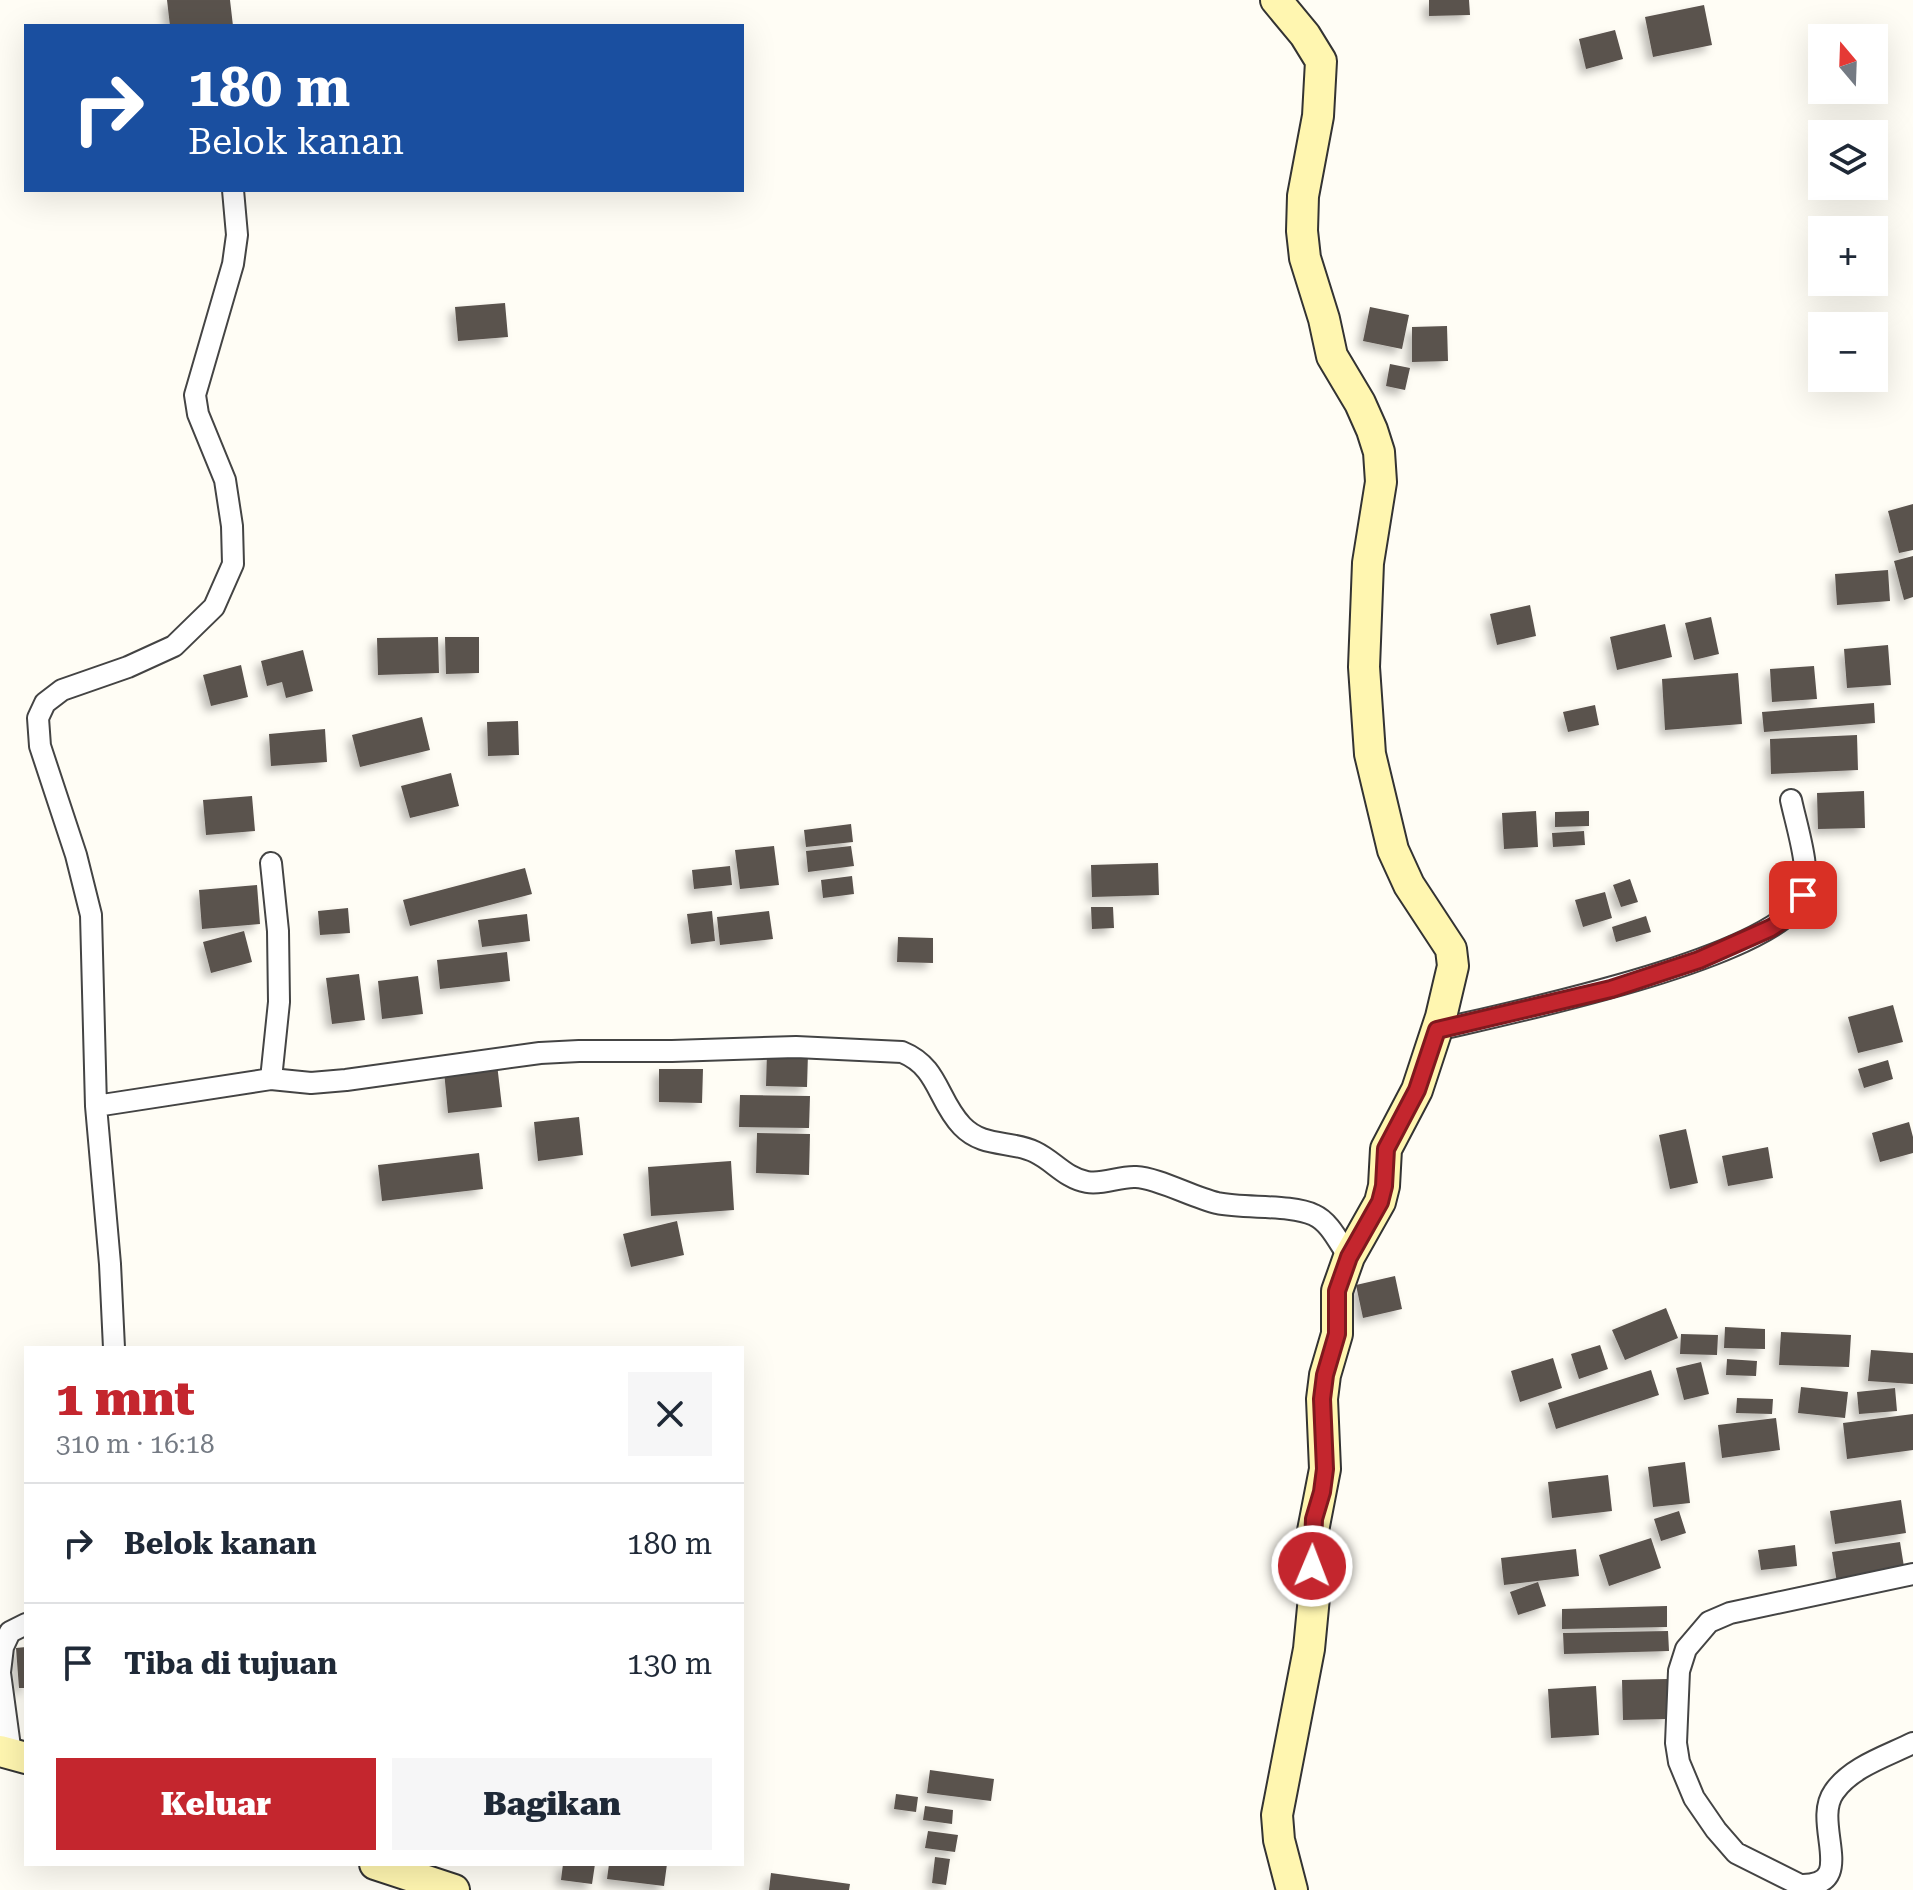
<!DOCTYPE html>
<html lang="id">
<head>
<meta charset="utf-8">
<style>
  :root { --surface:#fff; --page:#f6f6f7; --text:#1f2937; --muted:#747a83; --line:#e0e1e3; --accent:#c4262e }
  body { margin:0; font-family:"Roboto Serif",serif; background:var(--page); color:var(--text); height:100vh; display:flex; flex-direction:column; font-size:30px; white-space:nowrap }
  * { box-sizing:border-box; margin:0 }
  p { font-size:26px; color:var(--muted) }
  .icon { flex:none; width:44px; height:44px; fill:none; stroke:currentColor; stroke-width:2; stroke-linecap:round; stroke-linejoin:round }
  .map { position:relative; flex:1; overflow:hidden }
  .sheet { position:absolute; left:24px; top:1346px; width:720px; height:520px; display:flex; flex-direction:column; background:var(--surface); border-radius:0px; box-shadow:0 8px 32px #0002 }
  .sheet>* { flex:none }
  .guide { position:absolute; left:24px; top:24px; width:720px; height:168px; border-radius:0px; box-shadow:0 8px 32px #0002; background:#1a4fa0; color:#fff; overflow:hidden }
  .needle { width:52px; rotate:341deg }
  .tools { position:absolute; left:1808px; top:24px; display:grid; gap:16px }
  .tools a { display:grid; place-items:center; width:80px; height:80px; border-radius:0px; background:var(--surface); box-shadow:0 8px 32px #0002; font-size:40px }
  .pin { position:absolute; display:grid; place-items:center; width:68px; height:68px; color:#fff; margin:-34px; border-radius:16px; box-shadow:0 4px 12px #0006 }
  .me { position:absolute; width:88px; margin:-44px; rotate:1deg; stroke-linejoin:round; filter:drop-shadow(0 0 6px #0008) }
  .turn { display:flex; align-items:center; gap:28px; height:168px; padding:0 32px; font-size:36px }
  .turn .icon { width:104px; height:104px; stroke-width:2.5 }
  .turn b { display:block; font-size:56px; line-height:68px }
  .round { display:grid; place-items:center; flex:none; width:84px; height:84px; border-radius:0px; background:var(--page) }
  .headline { display:flex; align-items:center; justify-content:space-between; height:136px; padding:0 32px }
  h1 { font-size:48px; font-weight:800; line-height:60px; color:var(--accent) }
  .button { display:flex; gap:16px; margin-top:auto; padding:16px 32px }
  .button a { flex:1; height:92px; border-radius:0px; background:var(--accent); color:#fff; font-size:32px; font-weight:800; line-height:92px; text-align:center }
  .button a+a { background:var(--page); color:var(--text) }
  ul { padding:0; list-style:none }
  li { display:flex; align-items:center; gap:24px; height:120px; padding:0 32px; border-top:2px solid var(--line) }
  li div { flex:1 }
  li b { display:block; font-size:30px }
  li em { font-style:normal }
  .map>svg:first-child { display:block }
</style>
</head>
<body>
<div class="map">
<svg width="1913" height="1890" viewBox="0 0 1913 1890">
  <defs>
    <filter id="shadow"><feDropShadow dx="-5.5" dy="5.5" stdDeviation="4" flood-color="#0004"/></filter>
  </defs>
  <rect width="100%" height="100%" fill="#fffdf5"/>
  <path fill="#5a524d" filter="url(#shadow)" d="M167 0H230L233 26H170Z
    M1429 0H1469L1470 15 1429 16Z
    M1704 5 1712 45 1653 57 1645 17Z
    M1615 30 1623 59 1586 69 1579 39Z
    M505 303 508 337 458 341 455 307Z
    M1370 307 1409 315 1402 349 1363 341Z
    M1447 326 1448 361 1412 362V327Z
    M1390 364 1410 368 1405 390 1386 386Z
    M1913 504V550L1899 553 1888 511Z
    M1913 556V597L1904 600 1894 561Z
    M1888 570 1890 601 1837 605 1835 574Z
    M1530 605 1536 636 1497 645 1490 614Z
    M1711 617 1719 654 1694 660 1685 623Z
    M1665 624 1672 657 1617 670 1610 637Z
    M438 637 439 673 378 675 377 638Z
    M445 637H479V673L446 674Z
    M1888 645 1891 685 1847 688 1844 649Z
    M303 650 313 691 286 698 282 682 267 686 261 661Z
    M241 665 248 697 211 706 203 675Z
    M1814 666 1817 699 1772 702 1770 669Z
    M1738 673 1742 724 1665 730 1662 679Z
    M1874 703 1875 723 1764 732 1762 712Z
    M1595 705 1599 725 1568 732 1563 712Z
    M422 717 430 750 360 767 352 735Z
    M518 721 519 755 488 756 487 722Z
    M325 729 327 762 271 766 269 734Z
    M1857 735 1858 770 1771 774 1770 739Z
    M451 773 459 806 410 818 401 786Z
    M1864 791 1865 828 1818 829 1817 793Z
    M252 796 255 831 206 835 203 800Z
    M1536 811 1538 847 1504 849 1502 813Z
    M1589 811V826L1555 827V812Z
    M851 824 853 842 806 847 804 830Z
    M1584 831 1585 845 1553 847 1552 833Z
    M774 846 779 885 740 889 735 850Z
    M851 846 854 866 808 872 806 851Z
    M1158 863 1159 895 1092 897 1091 865Z
    M730 866 732 885 694 889 692 870Z
    M525 868 532 894 410 926 403 900Z
    M852 876 854 894 823 898 821 880Z
    M1630 879 1638 902 1621 907 1613 885Z
    M257 885 260 924 202 929 199 890Z
    M1605 892 1612 918 1583 927 1575 900Z
    M1091 907H1113L1114 928 1092 929Z
    M348 908 350 933 320 935 318 911Z
    M712 911 715 941 691 944 687 914Z
    M769 911 773 939 720 945 717 917Z
    M527 914 530 941 482 947 478 920Z
    M1646 916 1651 932 1616 942 1612 927Z
    M244 931 252 962 211 973 203 942Z
    M898 937 933 938V963L897 962Z
    M507 952 510 981 440 989 437 960Z
    M359 974 365 1020 332 1024 326 978Z
    M418 976 423 1014 382 1019 378 981Z
    M1893 1005 1903 1042 1858 1053 1848 1017Z
    M767 1052 808 1053 807 1087 766 1086Z
    M1888 1060 1893 1079 1864 1088 1858 1069Z
    M497 1064 502 1107 448 1113 444 1071Z
    M659 1069H703L702 1103 659 1102Z
    M740 1095 810 1096 809 1128 739 1127Z
    M579 1117 583 1155 538 1161 534 1122Z
    M1909 1122 1913 1137V1153L1880 1162 1872 1133Z
    M1686 1129 1698 1183 1670 1189 1659 1135Z
    M757 1133 810 1134 809 1175 756 1173Z
    M1768 1147 1773 1178 1728 1186 1722 1156Z
    M479 1153 483 1189 382 1201 378 1165Z
    M731 1161 734 1210 651 1216 648 1167Z
    M677 1221 684 1255 631 1267 623 1234Z
    M1395 1276 1402 1309 1363 1318 1356 1285Z
    M1666 1308 1678 1338 1625 1360 1612 1330Z
    M1725 1327 1765 1329V1349L1724 1348Z
    M1781 1332 1851 1335 1849 1367 1779 1365Z
    M1681 1334 1718 1335 1717 1355 1680 1354Z
    M1600 1345 1608 1369 1579 1379 1571 1354Z
    M1871 1350 1913 1353V1384L1868 1381Z
    M1553 1358 1562 1388 1520 1402 1511 1371Z
    M1727 1359 1757 1361 1756 1376 1726 1375Z
    M1701 1362 1709 1394 1684 1400 1676 1368Z
    M1651 1370 1659 1395 1556 1429 1548 1403Z
    M1801 1387 1848 1392 1845 1418 1798 1413Z
    M1895 1388 1897 1411 1859 1414 1857 1392Z
    M1737 1398 1773 1399 1772 1414 1736 1413Z
    M1913 1414V1450L1847 1459 1843 1423Z
    M1776 1418 1780 1450 1722 1458 1718 1425Z
    M1685 1462 1690 1503 1653 1507 1648 1467Z
    M1608 1475 1612 1511 1552 1518 1548 1482Z
    M1901 1500 1906 1533 1835 1544 1830 1511Z
    M1679 1511 1686 1533 1661 1541 1654 1519Z
    M1651 1538 1661 1568 1609 1586 1599 1555Z
    M1900 1542 1905 1573 1837 1583 1832 1552Z
    M1795 1545 1797 1566 1761 1570 1758 1550Z
    M1576 1549 1579 1576 1504 1585 1501 1558Z
    M1538 1582 1546 1606 1518 1615 1510 1592Z
    M1667 1606V1627L1562 1629V1609Z
    M1668 1631 1669 1651 1564 1654 1563 1633Z
    M26 1647V1688H19L16 1648Z
    M1667 1679 1668 1719 1623 1720 1622 1680Z
    M1596 1686 1599 1735 1551 1738 1548 1689Z
    M930 1770 994 1779 991 1801 927 1793Z
    M896 1794 918 1797 916 1812 894 1809Z
    M925 1806 953 1810 952 1824 923 1820Z
    M928 1831 958 1835 955 1852 925 1848Z
    M935 1857 950 1859 946 1885 932 1883Z
    M563 1864H595L592 1884 561 1880Z
    M609 1864H667L664 1886 607 1879Z
    M771 1873 850 1884 849 1890H769Z"/>
  <g fill="none" stroke-linecap="round" stroke-linejoin="round">
    <g stroke="#444" stroke-width="24">
      <path id="street" d="M1437 1030C1504 1014 1779 958 1803 896 1812 873 1796 824 1791 800
        M271 1079 311 1083 346 1080 540 1053 579 1051H672L796 1047 902 1052C939 1067 937 1100 962 1126 983 1148 1010 1140 1035 1152 1054 1161 1065 1178 1087 1182 1104 1185 1119 1176 1136 1177 1158 1178 1192 1197 1217 1203 1245 1209 1291 1204 1314 1215 1330 1222 1339 1243 1349 1257
        M96 1106 271 1079 279 1002 278 931 271 863
        M114 1348 110 1264 96 1106 91 915 76 855 40 746 38 718 45 703 62 690 128 667 174 646 214 607 233 564 232 526 225 480 198 414 195 395 233 264 237 235 233 190
        M1913 1574 1730 1613 1709 1622 1686 1649 1679 1671 1676 1743 1679 1762 1694 1798 1716 1830 1736 1853 1800 1885C1860 1887 1811 1824 1834 1792 1851 1767 1887 1756 1913 1743
        M0 1672 3 1647 10 1632 26 1624
        M0 1673 11 1754"/>
    </g>
    <g stroke="#333" stroke-width="34">
      <path id="secondary" d="M1276 0 1305 35 1321 61 1318 116 1303 196 1302 231 1305 258 1324 319 1332 356 1360 403 1372 430 1379 452 1381 482 1368 563 1364 667 1370 754 1393 850 1409 885 1451 949 1453 966 1441 1017 1417 1090 1386 1149 1384 1186 1380 1202 1349 1257 1337 1291V1334L1325 1375 1322 1399 1325 1469 1312 1536 1314 1597 1309 1649 1277 1815 1279 1840 1292 1890
        M0 1751 26 1758
        M375 1864 454 1890"/>
    </g>
    <use href="#street" stroke="#fff" stroke-width="20"/>
    <use href="#secondary" stroke="#fff6b0" stroke-width="30"/>
  </g>
  <g fill="none" stroke-linecap="round" stroke-linejoin="round">
    <g stroke="#7f191e" stroke-width="20">
      <path id="route" d="M1312 1566 1314 1519 1322 1492 1325 1469 1322 1399 1325 1375 1337 1334V1291L1349 1257 1380 1202 1384 1186 1386 1149 1417 1090 1437 1030 1611 989 1699 960 1771 928 1789 916 1803 895"/>
    </g>
    <use href="#route" stroke="#c4262e" stroke-width="14"/>
  </g>
</svg>
<div class="tools">
<a><svg class="needle" viewBox="-14 -14 28 28"><path d="M0-13l5 13h-10z" fill="#e53935"/><path d="M0 13l5-13h-10z" fill="#747a83"/></svg></a>
<a><svg class="icon" aria-label="layers" viewBox="0 0 24 24"><path d="M12 4l9 5-9 5-9-5zM3 14l9 5 9-5"/></svg></a>
<a>+</a>
<a>−</a>
</div>
<div class="pin" style="left:1803px;top:895px;background:#d93025"><svg class="icon" aria-label="arrive" viewBox="0 0 24 24"><path d="M6 21V4h12l-3 4 3 4H6"/></svg></div>
<svg class="me" style="left:1312px;top:1566px" viewBox="-20 -20 40 40"><circle r="17" fill="#c4262e" stroke="#fff" stroke-width="3"/><path d="M0-11L8 9 0 5-8 9z" fill="#fff"/></svg>
<div class="guide">
<div class="turn"><svg class="icon" aria-label="right" viewBox="0 0 24 24"><path d="M7 20v-9h11M14 6l5 5-5 5"/></svg><div><b>180 m</b>Belok kanan</div></div>
</div>
<section class="sheet">
<div class="headline"><div><h1>1 mnt</h1><p>310 m · 16:18</p></div><a class="round"><svg class="icon" aria-label="close" viewBox="0 0 24 24"><path d="M6 6l12 12M18 6L6 18"/></svg></a></div>
<ul>
<li><svg class="icon" aria-label="right" viewBox="0 0 24 24"><path d="M7 20v-9h11M14 6l5 5-5 5"/></svg><div><b>Belok kanan</b></div><em>180 m</em></li>
<li><svg class="icon" aria-label="arrive" viewBox="0 0 24 24"><path d="M6 21V4h12l-3 4 3 4H6"/></svg><div><b>Tiba di tujuan</b></div><em>130 m</em></li>
</ul>
<div class="button"><a>Keluar</a><a>Bagikan</a></div>
</section>
</div>
</body>
</html>
